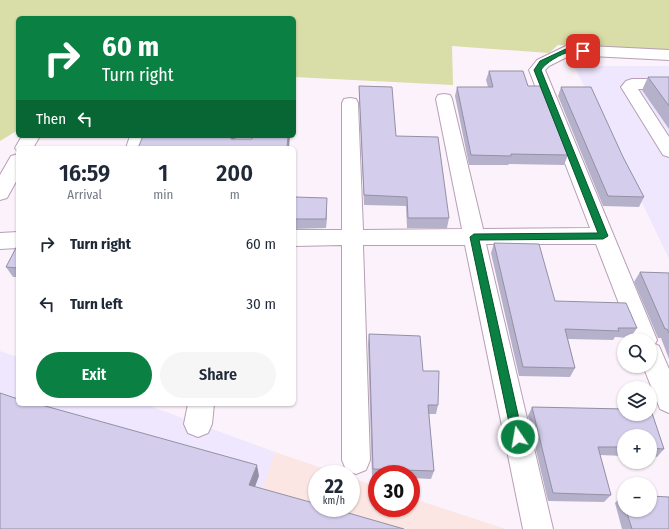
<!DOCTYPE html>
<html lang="en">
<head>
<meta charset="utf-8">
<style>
  :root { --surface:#fff; --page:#f6f6f7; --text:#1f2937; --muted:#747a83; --accent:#0b8043 }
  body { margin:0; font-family:"Fira Sans Condensed",sans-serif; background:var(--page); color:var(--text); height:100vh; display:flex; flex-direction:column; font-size:15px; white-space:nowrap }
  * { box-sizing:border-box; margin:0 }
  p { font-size:13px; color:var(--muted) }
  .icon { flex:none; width:22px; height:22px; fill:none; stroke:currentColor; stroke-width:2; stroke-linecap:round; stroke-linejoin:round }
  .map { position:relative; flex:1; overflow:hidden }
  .sheet { position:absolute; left:16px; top:146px; width:280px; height:260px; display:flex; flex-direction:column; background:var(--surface); border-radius:6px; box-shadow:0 1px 3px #0004 }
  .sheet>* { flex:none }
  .guide { position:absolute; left:16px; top:16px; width:280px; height:122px; border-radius:6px; box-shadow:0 1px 3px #0004; background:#0b8043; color:#fff; overflow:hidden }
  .tools { position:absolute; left:617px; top:333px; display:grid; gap:8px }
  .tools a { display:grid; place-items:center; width:40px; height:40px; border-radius:50%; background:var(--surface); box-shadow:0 1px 3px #0004; font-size:20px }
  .speed { position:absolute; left:308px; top:465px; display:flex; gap:8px; font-size:20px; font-weight:700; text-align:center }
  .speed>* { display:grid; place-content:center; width:52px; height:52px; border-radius:50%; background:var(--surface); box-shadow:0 1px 3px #0004; line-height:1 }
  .speed small { font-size:10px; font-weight:400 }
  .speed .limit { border:6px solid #d22; background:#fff; color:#111 }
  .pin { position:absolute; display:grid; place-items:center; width:34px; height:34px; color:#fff; margin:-17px; border-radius:8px; box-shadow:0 2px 6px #0006 }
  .me { position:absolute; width:44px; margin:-22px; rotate:348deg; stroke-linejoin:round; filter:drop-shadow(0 0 3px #0008) }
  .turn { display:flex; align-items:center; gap:14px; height:84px; padding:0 20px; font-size:18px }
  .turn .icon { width:52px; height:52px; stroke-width:2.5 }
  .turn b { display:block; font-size:28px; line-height:34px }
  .then { display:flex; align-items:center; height:38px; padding:0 20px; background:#0003; gap:8px; font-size:15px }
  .eta { display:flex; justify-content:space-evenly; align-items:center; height:68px; text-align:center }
  .eta b { font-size:24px; font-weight:600; line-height:28px }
  .button { display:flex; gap:8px; margin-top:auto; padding:8px 20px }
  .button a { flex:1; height:46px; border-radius:24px; background:var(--accent); color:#fff; font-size:16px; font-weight:600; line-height:46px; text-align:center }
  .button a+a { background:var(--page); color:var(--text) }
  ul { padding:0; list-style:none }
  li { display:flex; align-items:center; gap:12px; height:60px; padding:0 20px }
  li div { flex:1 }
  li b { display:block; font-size:15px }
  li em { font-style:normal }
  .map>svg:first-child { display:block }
</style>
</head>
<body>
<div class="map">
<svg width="669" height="529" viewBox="0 0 669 529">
  <rect width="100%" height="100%" fill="#fcf2fb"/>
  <path fill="#fbe6e4" d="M275 452 340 474H317V508H351V478L377 486V508H411V498L506 529H249Z"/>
  <path fill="#eee7fd" d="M574 66H669V259L626 169Z
    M0 351 18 357V404H144L275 452 249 529H0Z"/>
  <path fill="#d9dda7" d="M0 0H669V50L558 45 549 53 452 46 453 85 294 77V18H18V130L0 141Z"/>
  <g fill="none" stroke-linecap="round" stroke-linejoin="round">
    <g stroke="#b79fb5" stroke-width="2">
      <path id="minor" d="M568 45 669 50V60L571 55 549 66 545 70 657 340 655 344 659 346 669 369V413L660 409 643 366H650V340H633L596 244H486L553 529H523L465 245H363L370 460 366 470 356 474 346 470 342 460V245L294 246V230H342V103L344 99 350 98 356 99 358 103 363 230 462 229 436 99 438 95 444 94 450 95 452 99 483 229 590 228 529 70 537 60Z
        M632 79H669V89H638L669 137V157L663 155 621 87 626 81Z
        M22 136H40L33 148H18V152L15 148Z
        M130 136H148L144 148H126Z
        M236 136H254L252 148H234Z
        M18 154V178L7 198 0 200V175L11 156Z
        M18 232V248L0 249V233Z
        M188 404H214L212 424 208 433 198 437 188 433 184 424Z"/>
    </g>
    <use href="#minor" fill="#fff" fill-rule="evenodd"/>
  </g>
  <path fill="#b6b1cb" d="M489 71 528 86 568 155 564 165 509 164 508 165H469L455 96 457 87H488L486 80Z
    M648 77H669V129L642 90Z
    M359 86 396 136 449 218 447 228H407L406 206 364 205 359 96Z
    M561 87 623 157 644 197 639 207 603 206 558 96Z
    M294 197 327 208 326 228 294 229Z
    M494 243 555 301 637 328 630 338 615 337 613 340 568 339 575 368 570 377 519 376 491 253Z
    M18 244V277H13L6 267Z
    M640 272 669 273V359L661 338H658L634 282Z
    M369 334 423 371 438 405 436 414H429L434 471 431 479 411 478V474H377V477H372L368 344Z
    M532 407 624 409V414H650V410H651L664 449 657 457 650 456V436H624V456L600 455 611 495 604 502 548 501 528 416Z
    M622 495 624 496V510H650L669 529H622L615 503Z"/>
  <path fill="#9490a5" d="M232 136H235L233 148 231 139Z
    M288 136H290L289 148H287Z
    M327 198V208L326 228V219Z
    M257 465 259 476 252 495 249 485Z"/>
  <path fill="#d4ceec" stroke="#9490a5" d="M489 71H523L528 86H540L568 155 511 154V156L471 155 457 87H493Z
    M648 77H669V106Z
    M359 86 392 87 396 136 438 137 449 218H408L407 197 364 195Z
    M561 87H591L623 157 644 197 608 196Z
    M143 136H232L231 139H252V136H288L287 148H138Z
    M294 197 327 198 326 219H294Z
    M494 243 539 244 555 301 626 303 637 328H618L619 331 565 329 575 368 523 367Z
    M18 244V268L6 267Z
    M640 272 669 273V333L667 329H665Z
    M369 334 420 336 423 371H439L438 405H428L434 471 373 469Z
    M0 393 18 399V404H38L257 465 249 485 317 504V508H331L404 529H0Z
    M532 407 624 409V414H650V410H651L664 449 650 448V436H624V447H598L611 495 553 493Z
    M622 495 624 496V502Z
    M650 496 669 497V529H632L626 510H650Z"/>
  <path fill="#0b8043" stroke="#07532c" d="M568 48 583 49 586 51C581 54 576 52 570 52 562 53 545 63 541 70L608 236 603 239 479 240 523 437 522 441 518 442 514 441 512 437 470 237 474 234 598 233 534 70 540 61Z"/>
</svg>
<div class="tools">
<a><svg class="icon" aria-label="search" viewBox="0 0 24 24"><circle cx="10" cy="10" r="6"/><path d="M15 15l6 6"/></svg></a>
<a><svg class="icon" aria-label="layers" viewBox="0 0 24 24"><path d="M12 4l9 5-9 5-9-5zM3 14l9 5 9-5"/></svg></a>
<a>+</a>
<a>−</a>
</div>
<div class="speed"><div>22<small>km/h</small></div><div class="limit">30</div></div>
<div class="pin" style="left:583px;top:51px;background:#d93025"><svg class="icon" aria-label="arrive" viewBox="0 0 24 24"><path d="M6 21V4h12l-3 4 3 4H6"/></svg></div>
<svg class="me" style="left:518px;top:437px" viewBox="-20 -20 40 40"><circle r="17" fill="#0b8043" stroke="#fff" stroke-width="3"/><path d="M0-11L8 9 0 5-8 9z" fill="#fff"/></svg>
<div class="guide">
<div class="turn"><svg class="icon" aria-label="right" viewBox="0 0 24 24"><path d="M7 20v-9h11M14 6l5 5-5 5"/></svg><div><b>60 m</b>Turn right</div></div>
<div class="then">Then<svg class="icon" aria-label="left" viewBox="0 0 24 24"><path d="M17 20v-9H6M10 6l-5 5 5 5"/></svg></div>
</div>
<section class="sheet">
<div class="eta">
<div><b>16:59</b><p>Arrival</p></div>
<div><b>1</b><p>min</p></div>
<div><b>200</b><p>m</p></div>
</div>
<ul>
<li><svg class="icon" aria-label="right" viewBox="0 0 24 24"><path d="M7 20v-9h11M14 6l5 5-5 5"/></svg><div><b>Turn right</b></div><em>60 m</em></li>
<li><svg class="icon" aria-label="left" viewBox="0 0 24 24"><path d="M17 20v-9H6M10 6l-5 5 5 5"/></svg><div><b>Turn left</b></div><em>30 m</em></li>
</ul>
<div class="button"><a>Exit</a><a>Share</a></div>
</section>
</div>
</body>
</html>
